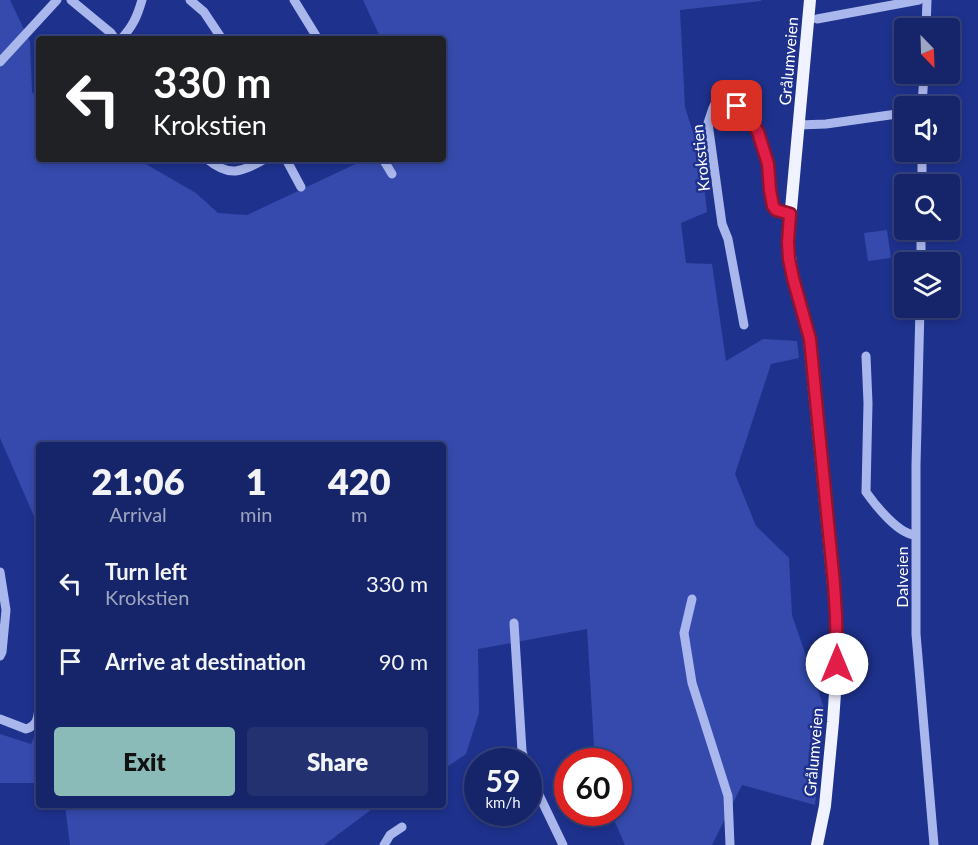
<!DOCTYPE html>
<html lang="en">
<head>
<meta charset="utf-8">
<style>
  :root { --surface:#162569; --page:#233171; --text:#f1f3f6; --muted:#9ea5c0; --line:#35427d; --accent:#8bbbb9 }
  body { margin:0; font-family:Lato,sans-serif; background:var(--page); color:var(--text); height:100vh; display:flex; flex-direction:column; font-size:22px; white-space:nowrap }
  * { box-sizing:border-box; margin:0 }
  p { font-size:20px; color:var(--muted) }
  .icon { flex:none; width:33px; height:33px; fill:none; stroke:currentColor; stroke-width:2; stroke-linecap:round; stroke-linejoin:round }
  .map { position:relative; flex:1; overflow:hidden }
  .details { position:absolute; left:36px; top:442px; width:410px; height:366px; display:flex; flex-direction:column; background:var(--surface); border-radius:6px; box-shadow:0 3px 9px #0003,0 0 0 2px var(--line) }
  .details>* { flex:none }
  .top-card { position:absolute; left:36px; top:36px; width:410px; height:126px; border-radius:6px; box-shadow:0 3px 9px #0003,0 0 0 2px var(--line); background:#202124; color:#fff; overflow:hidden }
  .needle { width:39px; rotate:157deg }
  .tools { position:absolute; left:894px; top:18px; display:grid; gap:12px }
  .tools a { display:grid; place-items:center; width:66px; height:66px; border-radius:6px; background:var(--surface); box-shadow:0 3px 9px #0003,0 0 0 2px var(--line); font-size:30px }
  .speed { position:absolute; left:464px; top:748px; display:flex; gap:12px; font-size:30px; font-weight:700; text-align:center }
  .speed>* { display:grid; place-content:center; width:78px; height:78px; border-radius:50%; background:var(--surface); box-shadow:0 3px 9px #0003,0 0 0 2px var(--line); line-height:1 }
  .speed small { font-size:15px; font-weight:400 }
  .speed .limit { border:9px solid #d22; background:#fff; color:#111 }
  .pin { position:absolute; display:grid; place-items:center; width:51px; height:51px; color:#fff; margin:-26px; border-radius:12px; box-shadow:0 3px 9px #0006 }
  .me { position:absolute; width:66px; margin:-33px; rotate:0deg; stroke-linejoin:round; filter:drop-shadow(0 0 4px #0008) }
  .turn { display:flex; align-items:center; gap:21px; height:126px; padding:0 18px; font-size:27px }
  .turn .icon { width:78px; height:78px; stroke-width:2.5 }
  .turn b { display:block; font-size:42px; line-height:51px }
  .eta { display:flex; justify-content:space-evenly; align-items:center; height:102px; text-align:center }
  .eta b { font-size:36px; font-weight:800; line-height:42px }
  .primary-button { display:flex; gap:12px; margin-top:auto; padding:12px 18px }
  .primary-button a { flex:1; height:69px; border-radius:6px; background:var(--accent); color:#111; font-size:24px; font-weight:800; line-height:69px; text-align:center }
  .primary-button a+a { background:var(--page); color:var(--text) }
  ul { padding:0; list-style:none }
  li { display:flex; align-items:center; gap:18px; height:78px; padding:0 18px }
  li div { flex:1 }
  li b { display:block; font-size:22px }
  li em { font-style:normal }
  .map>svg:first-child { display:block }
</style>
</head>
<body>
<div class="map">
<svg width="978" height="845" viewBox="0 0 978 845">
  <rect width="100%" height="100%" fill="#1e318c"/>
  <path fill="#354aac" d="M0 0H10L30 42 32 92 39 98V159H137L196 193 218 213 247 215 366 159H442V39H381L363 0H761V1L680 10 685 107 701 158 707 212 681 223 686 263 712 264 726 361 763 339 797 341 799 358 771 364 735 474 756 526 789 558 792 615 825 711 815 805 742 785 712 845H625L611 813H618V762H595L587 629 478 649 479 713 466 754 450 765 443 768 442 446H39V546L36 521 0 438Z
    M887 230 891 258 868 261 864 233Z
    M39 725V783H0V734L31 744Z
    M65 806H376L324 845H70Z"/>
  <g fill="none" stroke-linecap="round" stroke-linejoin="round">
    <path stroke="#aab7ec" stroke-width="9" d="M71 0 111 33 115 39
      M190 0 204 12 222 39
      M294 0 318 39
      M817 19 919 0
      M926 28 927 0
      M121 39C133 26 137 17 142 0
      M0 62 57 0
      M922 106 924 74
      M799 125 826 124 904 113
      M207 159C230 178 241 172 265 159
      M286 159 301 187
      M383 159 392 174
      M922 184V152
      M921 262V230
      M920 308 916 465V634L934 845
      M744 325 728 239 722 224 708 123 713 108 716 102 720 100H728L737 106 754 124 768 164 770 191 773 206 776 210 790 215
      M866 356 868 403 866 492C876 506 899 535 916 535
      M0 572 6 610 2 652 0 656
      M692 599 684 633 692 683 728 796 730 845
      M514 623 522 751 525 762
      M0 719 26 729C37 726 38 718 39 708
      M528 772 563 845
      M384 845 390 835 402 827"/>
    <path stroke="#f0f2ff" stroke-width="12" d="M810 0 788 242 793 278 809 339 836 615 837 664 833 722 825 806 817 845"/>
  </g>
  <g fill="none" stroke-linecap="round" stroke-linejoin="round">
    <g stroke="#92132f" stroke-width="15">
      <path id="route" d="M737 106 750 119 758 132 768 164 770 190 773 206 776 210 790 214 788 242 789 259 793 278 810 339 834 584 836 615 837 664"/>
    </g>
    <use href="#route" stroke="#e11d48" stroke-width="10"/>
  </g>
  <g text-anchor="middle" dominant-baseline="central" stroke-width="5" stroke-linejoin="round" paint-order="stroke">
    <g font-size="16" fill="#fff" stroke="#1e318c">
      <text transform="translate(788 61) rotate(-85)">Grålumveien</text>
      <text transform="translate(700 158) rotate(-96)">Krokstien</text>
      <text transform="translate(901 577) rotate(-90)">Dalveien</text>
      <text transform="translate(813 752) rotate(-85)">Grålumveien</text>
    </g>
  </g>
</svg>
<div class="tools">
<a><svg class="needle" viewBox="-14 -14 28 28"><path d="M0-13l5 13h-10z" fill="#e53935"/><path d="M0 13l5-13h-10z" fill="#9ea5c0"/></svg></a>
<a><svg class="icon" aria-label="sound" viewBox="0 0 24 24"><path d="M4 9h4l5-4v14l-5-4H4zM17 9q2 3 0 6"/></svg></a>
<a><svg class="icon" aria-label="search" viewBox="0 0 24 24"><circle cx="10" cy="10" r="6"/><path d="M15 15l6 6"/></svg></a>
<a><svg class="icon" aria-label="layers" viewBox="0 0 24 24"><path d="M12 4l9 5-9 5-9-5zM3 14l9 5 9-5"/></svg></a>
</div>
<div class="speed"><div>59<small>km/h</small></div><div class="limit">60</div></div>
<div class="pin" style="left:737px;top:106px;background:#d93025"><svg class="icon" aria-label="arrive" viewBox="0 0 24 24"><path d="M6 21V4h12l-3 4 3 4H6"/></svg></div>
<svg class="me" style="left:837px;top:664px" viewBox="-20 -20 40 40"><circle r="19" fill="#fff"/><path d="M0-13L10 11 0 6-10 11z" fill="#e11d48"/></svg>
<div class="top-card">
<div class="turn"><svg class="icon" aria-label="left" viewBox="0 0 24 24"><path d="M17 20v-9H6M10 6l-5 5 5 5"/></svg><div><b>330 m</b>Krokstien</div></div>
</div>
<section class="details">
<div class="eta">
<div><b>21:06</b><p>Arrival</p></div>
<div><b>1</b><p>min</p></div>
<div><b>420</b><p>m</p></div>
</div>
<ul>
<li><svg class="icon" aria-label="left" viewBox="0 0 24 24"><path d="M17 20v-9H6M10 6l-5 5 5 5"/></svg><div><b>Turn left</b><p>Krokstien</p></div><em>330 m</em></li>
<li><svg class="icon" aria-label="arrive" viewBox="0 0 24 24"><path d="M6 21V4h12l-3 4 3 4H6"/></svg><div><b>Arrive at destination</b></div><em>90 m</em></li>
</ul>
<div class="primary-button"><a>Exit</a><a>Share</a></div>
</section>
</div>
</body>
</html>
